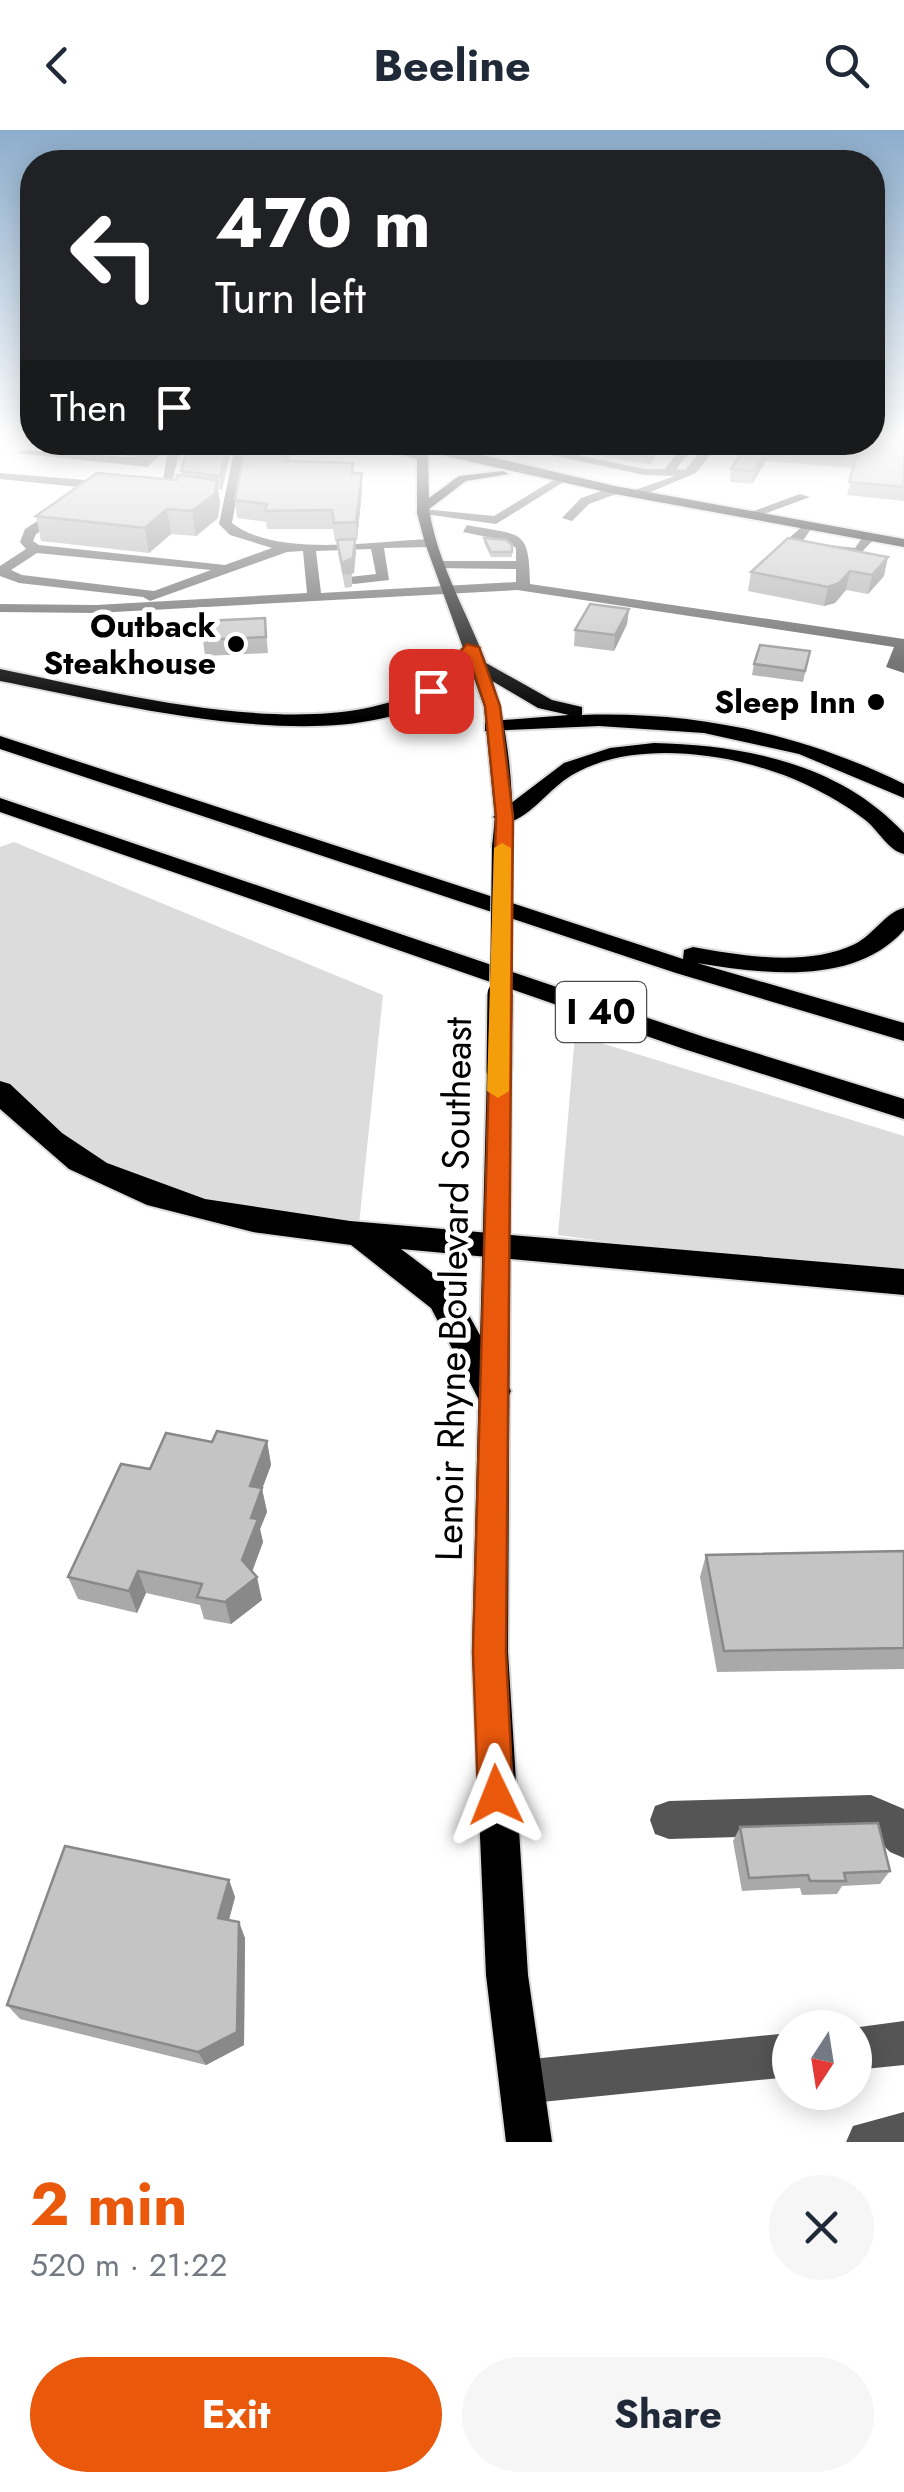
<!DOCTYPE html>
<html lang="en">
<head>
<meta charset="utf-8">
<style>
  :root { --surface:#fff; --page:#f6f6f7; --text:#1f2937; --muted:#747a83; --accent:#ea580c }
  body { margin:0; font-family:Jost,sans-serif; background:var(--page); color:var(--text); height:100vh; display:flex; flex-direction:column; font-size:38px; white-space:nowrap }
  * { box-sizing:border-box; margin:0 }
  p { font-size:32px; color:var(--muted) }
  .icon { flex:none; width:55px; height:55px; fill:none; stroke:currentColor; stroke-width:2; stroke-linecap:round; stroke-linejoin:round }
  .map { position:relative; height:2012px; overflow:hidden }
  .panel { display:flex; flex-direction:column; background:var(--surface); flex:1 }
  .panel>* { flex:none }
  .hud { position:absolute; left:20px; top:20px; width:865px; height:305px; border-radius:40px; box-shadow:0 5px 25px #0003; background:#202124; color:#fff; overflow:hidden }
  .needle { width:65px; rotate:192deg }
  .tools { position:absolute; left:772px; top:1880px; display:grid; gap:20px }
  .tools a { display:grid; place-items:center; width:100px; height:100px; border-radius:50%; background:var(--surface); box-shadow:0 5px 25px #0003; font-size:50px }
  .pin { position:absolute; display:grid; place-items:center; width:85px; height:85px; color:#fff; margin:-42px; border-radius:20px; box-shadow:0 5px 15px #0006 }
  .me { position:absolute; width:110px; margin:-55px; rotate:358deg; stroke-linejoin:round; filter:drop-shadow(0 0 8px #0008) }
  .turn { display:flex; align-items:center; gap:35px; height:210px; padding:0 30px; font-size:45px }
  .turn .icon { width:130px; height:130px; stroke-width:2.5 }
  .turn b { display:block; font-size:70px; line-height:85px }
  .then { display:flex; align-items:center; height:95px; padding:0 30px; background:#0003; gap:20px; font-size:38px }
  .round { display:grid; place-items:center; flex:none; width:105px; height:105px; border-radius:52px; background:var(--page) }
  .head { display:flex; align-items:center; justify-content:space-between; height:170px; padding:0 30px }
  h1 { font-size:60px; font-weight:700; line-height:75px; color:var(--accent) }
  .primary-button { display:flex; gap:20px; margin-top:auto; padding:20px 30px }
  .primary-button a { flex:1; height:115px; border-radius:60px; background:var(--accent); color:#fff; font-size:40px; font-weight:700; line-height:115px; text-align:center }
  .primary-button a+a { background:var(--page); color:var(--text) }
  header { display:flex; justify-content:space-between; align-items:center; height:130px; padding:0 30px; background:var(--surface); font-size:45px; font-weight:700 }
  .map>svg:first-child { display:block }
</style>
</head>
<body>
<header><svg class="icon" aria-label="back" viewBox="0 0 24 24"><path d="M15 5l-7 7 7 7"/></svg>Beeline<svg class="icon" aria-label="search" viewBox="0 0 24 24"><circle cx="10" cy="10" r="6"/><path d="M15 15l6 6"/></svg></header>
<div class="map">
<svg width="904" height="2012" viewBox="0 0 904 2012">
  <rect width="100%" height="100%" fill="#fff"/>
  <path fill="#dcdcdc" d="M14 712 383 865 358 1104 163 1070 36 998 0 958V717Z
    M575 905 904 1006V1151L558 1105Z"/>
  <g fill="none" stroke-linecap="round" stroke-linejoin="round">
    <g stroke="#dbdbdb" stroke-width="4">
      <path id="major" d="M356 312H375L417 325V319L395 312H427L615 356 904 409V417L615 364 428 322 429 368 459 346 503 341 509 344 466 351 429 379C440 449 485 509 500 577 510 621 514 672 512 717L502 723 492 717 495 687 484 576 425 413 417 383V329Z
        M499 933 511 941 508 1522 528 1845 552 2012H506L486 1845 472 1522 487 941Z"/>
    </g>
    <g stroke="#dbdbdb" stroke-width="4">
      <path id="highway" d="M466 513 481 517C469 533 457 551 441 563 345 634 110 572 0 551V539C113 562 319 617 423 558 441 548 453 528 466 513Z
        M479 529 552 570 582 577V585C695 581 803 604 904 654V668L799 624 704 603 599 596 485 601V593L492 591 569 585 538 578 472 539 470 535Z
        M0 606 683 829 684 820 693 817C743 826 807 837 855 814 873 805 886 782 904 778V800C855 856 763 844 697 833L904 893V911L676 843 0 619Z
        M654 613C745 615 840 634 904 703V724C887 720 878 699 864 689 846 675 826 664 805 654 741 624 636 607 572 645 548 659 532 687 504 694L493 687 564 633 610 618Z
        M0 668 704 907 904 969V989L684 919 0 682Z
        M0 951 10 954 62 1003 107 1033 205 1069 350 1091 904 1139V1165L401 1119 455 1160 511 1261 506 1272 493 1276 480 1272 431 1178 351 1115 253 1102 147 1075 69 1039 0 979Z"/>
    </g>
    <path fill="#555" fill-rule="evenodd" d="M58 312 154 322 160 325 147 337 17 323 23 320 146 328 34 314Z
      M185 312H198L178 327 171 358 190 364 184 368 161 363 167 325Z
      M236 312H247L232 393C276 428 376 411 431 409L437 413 431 417 384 418 389 450 354 454 349 453V447L376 444 371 419 316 421 321 463 516 452V439L435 438 433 435 440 431H516V418L507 411 463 402 467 395C522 406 529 397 530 454L904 509V543L886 537 894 517 517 460 96 483 0 482V474L96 475 307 463 303 421 287 422 150 471 143 467 19 453 0 446V436L26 419 20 412 25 399 64 374 68 381 36 404 33 411 39 415 225 435 272 418 230 405 219 394ZM37 423 211 440 154 461 22 445 11 440Z
      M491 312H515L644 339H665L678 321 625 312 686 316 692 319 676 339 685 340 709 312H720L696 343 636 368 632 361 675 346 644 345Z
      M0 343 97 351 103 355 97 359 0 349Z
      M560 346 570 348 496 394 417 383 423 379 494 386Z
      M615 356 619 363 589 374 572 391 562 388 581 368Z
      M800 364 810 367 753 388 743 385Z
      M807 392 813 396 802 412 855 418 864 405 875 408 858 426 793 418 787 410Z
      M871 1665 904 1679V1728L890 1722 871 1703 669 1709 655 1704 650 1690 655 1676 669 1671Z
      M904 1891V1935L855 1940 852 1898Z
      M790 1903V1947L522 1974 506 1968 500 1952 506 1936 522 1930Z
      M904 1982V2012H846L853 1996Z"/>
    <use href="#major" fill="#000" fill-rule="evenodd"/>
    <use href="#highway" fill="#000" fill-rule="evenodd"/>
    <g stroke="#dbdbdb" stroke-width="22" stroke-linecap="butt">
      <path id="major-bridge-far1" d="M500 867 502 717"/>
    </g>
    <g stroke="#dbdbdb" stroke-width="29" stroke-linecap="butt">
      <path id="major-bridge" d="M499 941 500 864"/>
    </g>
    <use href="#major-bridge-far1" stroke="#000" stroke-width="20"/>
    <use href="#major-bridge" stroke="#000" stroke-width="25"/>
  </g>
  <path fill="#a9a9a9" d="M904 306V371L847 365 854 338 766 331 752 354 730 352 731 339 749 312Z
    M190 312H230L231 319 222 360 218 359 220 374 218 388 196 406 171 404 149 423 41 411 36 386 176 350 182 346 181 341Z
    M246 312H288L289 331 353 333V343H362V360L357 410H355L354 443 352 444V457L345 458 338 424 337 411H335L333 399H267L266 392 237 388 235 370Z
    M567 312H651L657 321 651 335 570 320V313Z
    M484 408 512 415V427H491L484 413Z
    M788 408 884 446 868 464 846 460 835 473 824 476 748 461 751 442Z
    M629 479 627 494 614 521 574 516 575 500Z
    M265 488 268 523 205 526 203 510Z
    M810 521 803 552 752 545 754 534Z
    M267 1311 271 1335 262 1359 267 1382 260 1399 263 1412 252 1441 262 1470 231 1494 204 1489 200 1475 146 1463 137 1483 78 1469 68 1447 150 1339 212 1312Z
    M904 1421V1539L717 1542 700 1447 706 1425Z
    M740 1697 890 1741 880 1754 842 1756 837 1764 802 1765 800 1758 742 1761 733 1711Z
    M229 1750 235 1767 229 1790 245 1808 244 1915 206 1935 20 1889 7 1875Z"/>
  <path fill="#898989" d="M228 312H230L231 319 222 360 220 346Z
    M768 318 766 331 752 354 754 341Z
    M362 343V360L357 410 356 392Z
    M217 350 220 374 218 388 196 406 192 381Z
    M167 379 171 404 149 423 145 398Z
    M355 409 356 423 354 443H345L344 432Z
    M888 427 884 446 868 464 872 445Z
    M850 441 846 460 835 473 824 476 828 457Z
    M629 479 627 494 614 521 615 505Z
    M267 1311 271 1335 262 1359 267 1382 260 1399 263 1412 248 1453 242 1430 251 1388 250 1356Z
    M138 1441 146 1463 137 1483 129 1461Z
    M257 1447 262 1470 231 1494 225 1472Z
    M229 1750 235 1767 225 1804 218 1788Z
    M239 1792 245 1808 244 1915 206 1935 198 1922Z"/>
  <path fill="#c4c4c4" stroke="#898989" stroke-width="2.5" d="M872 306H904V357L849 352 857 325 768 318 754 341 731 339 749 312H872Z
    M190 312H228L220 346 181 341Z
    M246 312H288L285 331 353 333 352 343H362L356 392 334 393 332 380 265 381 267 374 235 370Z
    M651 312 658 314 652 328 570 313Z
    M97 343 176 350 177 345 217 350 215 364 192 381 167 379 145 398 36 386Z
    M484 408 506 410 512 415V422H491Z
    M788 408 888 427 872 445 850 441 839 453 828 457 751 442Z
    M355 409 353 428 344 432 345 440 351 443H344L337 410Z
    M590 474 629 479 615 505 575 500Z
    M265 488 266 507 203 510 204 491Z
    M760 515 810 521 805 541 754 534Z
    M217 1301 267 1311 250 1356 262 1358 251 1388 258 1389 242 1430 257 1447 225 1472 197 1467 202 1454 138 1441 129 1461 68 1447 121 1334 150 1339 166 1303 212 1312Z
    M904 1421V1518L724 1521 706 1425Z
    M878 1693 890 1741 844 1743 846 1751H810L808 1745 749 1748 740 1697Z
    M65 1716 229 1750 218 1788 239 1792 237 1902 198 1922 7 1875Z"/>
  <linearGradient id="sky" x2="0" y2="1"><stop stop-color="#8cadcc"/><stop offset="0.52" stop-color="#fff"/><stop offset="1" stop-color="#fff" stop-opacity="0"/></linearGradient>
  <rect width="904" height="588" fill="url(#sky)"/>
  <path fill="#ea580c" stroke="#983908" stroke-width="2.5" d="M467 514 479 517 500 576 513 687 506 1522 513 1665 508 1677 496 1682 483 1677 478 1665 473 1522 496 687 485 576 469 528 436 564 424 561Z"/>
  <path fill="#f59e0b" d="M502 713 511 718 509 961 498 968 487 961 494 718Z"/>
  <g fill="#000" stroke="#fff" stroke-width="4">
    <circle cx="236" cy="514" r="10"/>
    <circle cx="876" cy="572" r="10"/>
  </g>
  <g text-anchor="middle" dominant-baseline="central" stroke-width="10" stroke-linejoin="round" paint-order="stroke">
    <g font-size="32" font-weight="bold" fill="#000" stroke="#fff" text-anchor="end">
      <text x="216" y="496">Outback<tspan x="216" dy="37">Steakhouse</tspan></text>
      <text x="856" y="572">Sleep Inn</text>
    </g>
    <rect fill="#fff" stroke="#4c4c4c" stroke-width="2.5" x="556" y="852" width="90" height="60" rx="8"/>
    <g font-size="35" font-weight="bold" fill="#000">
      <text x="601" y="882">I 40</text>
    </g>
    <g font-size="38" fill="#000" stroke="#fff">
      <text transform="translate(453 1159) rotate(-89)">Lenoir Rhyne Boulevard Southeast</text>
    </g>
  </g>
</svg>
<div class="tools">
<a><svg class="needle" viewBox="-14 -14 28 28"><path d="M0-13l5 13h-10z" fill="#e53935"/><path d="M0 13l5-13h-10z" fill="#747a83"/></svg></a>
</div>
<div class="pin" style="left:431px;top:561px;background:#d93025"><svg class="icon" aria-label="arrive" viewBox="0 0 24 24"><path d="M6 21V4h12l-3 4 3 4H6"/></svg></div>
<svg class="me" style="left:496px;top:1665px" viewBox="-20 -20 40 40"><path d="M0-17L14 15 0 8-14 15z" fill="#ea580c" stroke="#fff" stroke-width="4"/></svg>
<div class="hud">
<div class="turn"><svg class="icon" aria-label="left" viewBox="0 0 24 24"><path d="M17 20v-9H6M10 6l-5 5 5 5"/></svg><div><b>470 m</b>Turn left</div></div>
<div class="then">Then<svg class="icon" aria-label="arrive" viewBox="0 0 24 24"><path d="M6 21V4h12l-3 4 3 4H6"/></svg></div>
</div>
</div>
<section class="panel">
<div class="head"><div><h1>2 min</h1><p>520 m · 21:22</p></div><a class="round"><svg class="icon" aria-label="close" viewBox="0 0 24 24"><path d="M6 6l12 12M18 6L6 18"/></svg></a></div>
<div class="primary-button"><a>Exit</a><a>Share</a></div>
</section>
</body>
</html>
